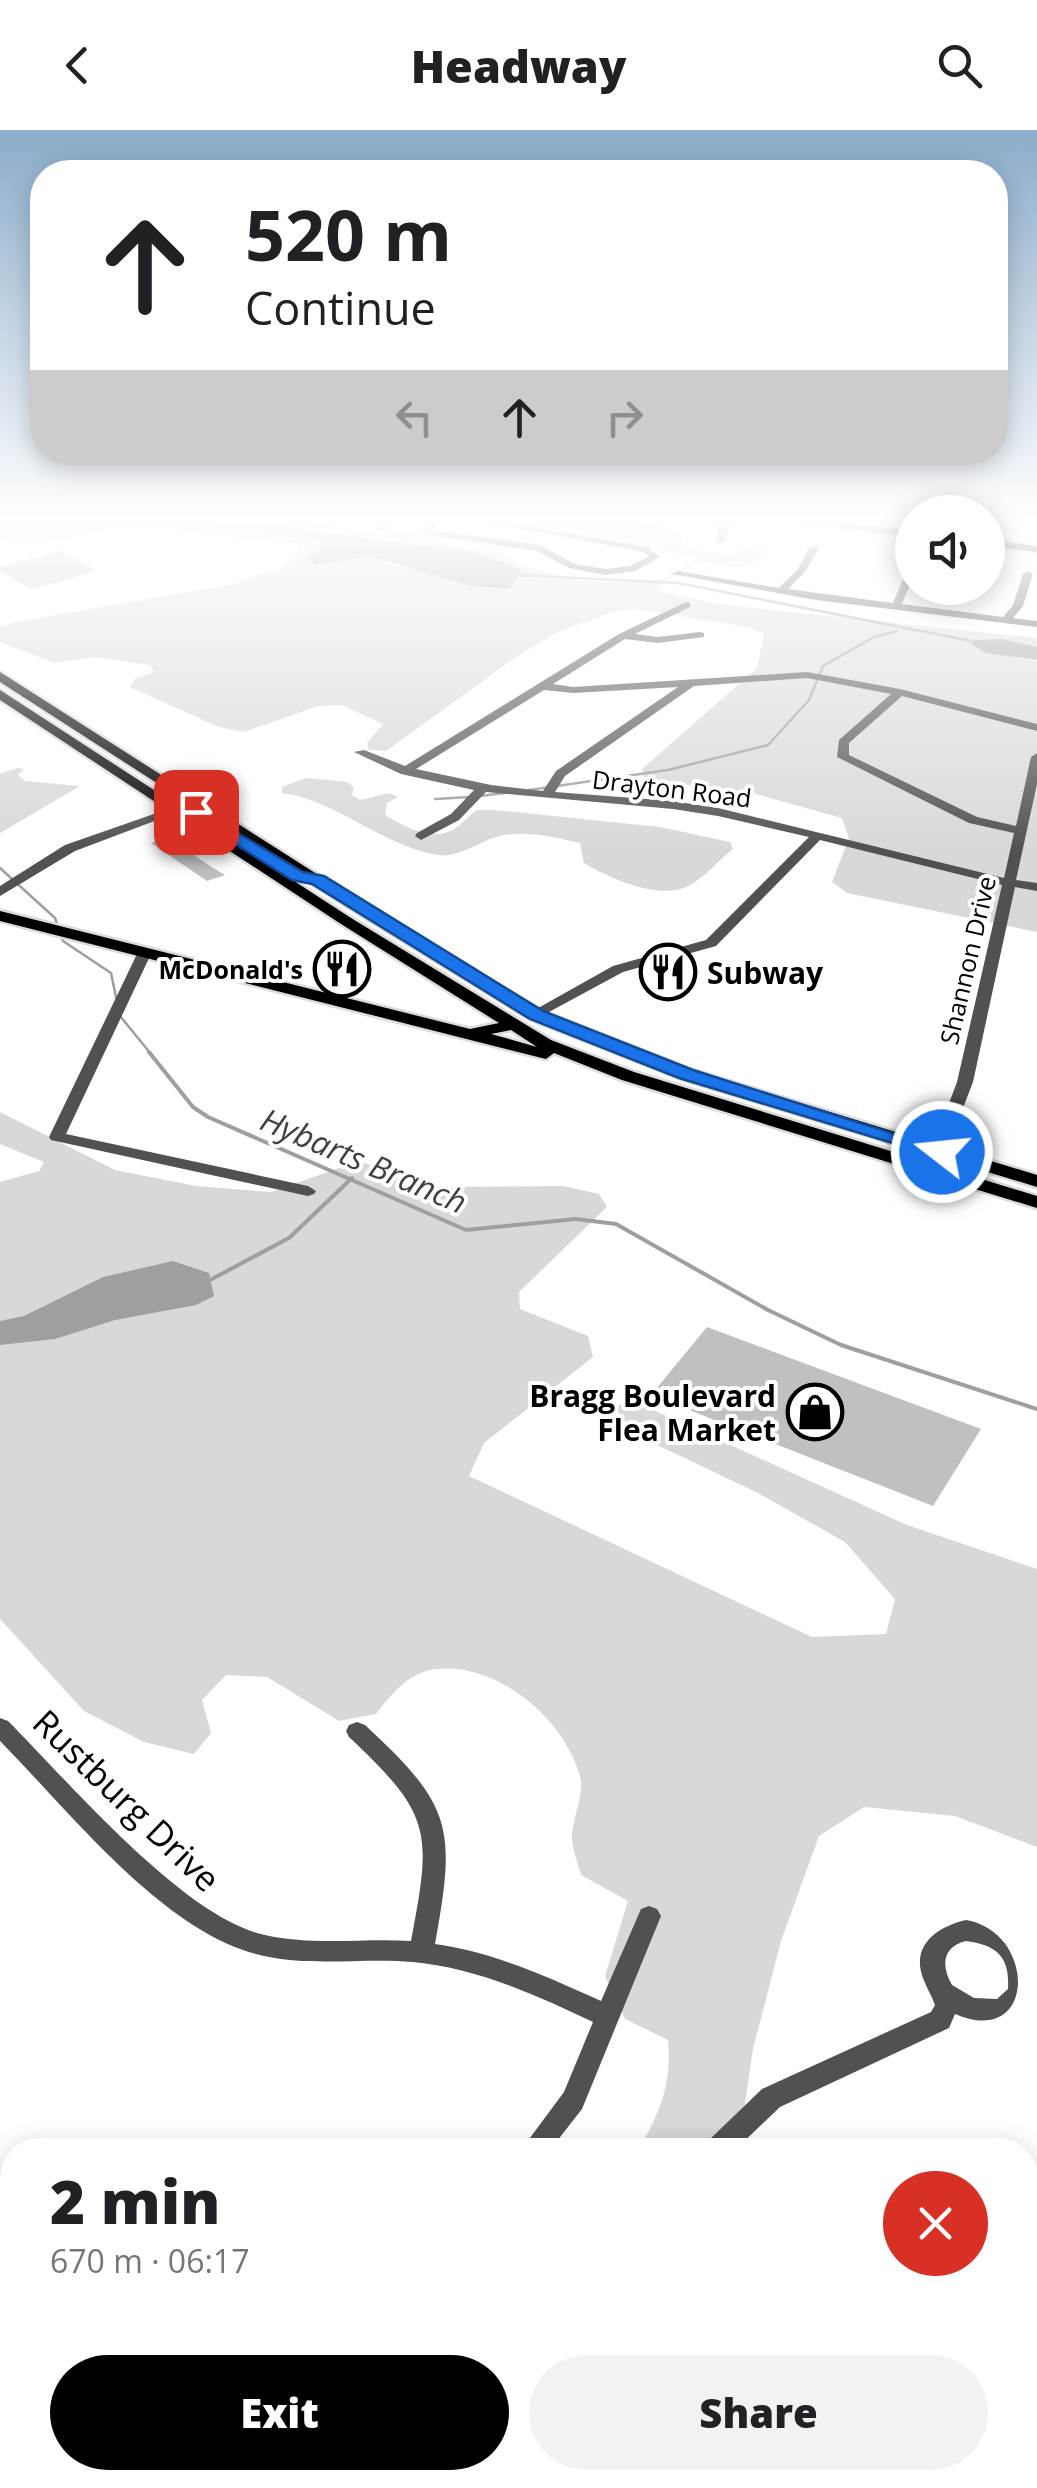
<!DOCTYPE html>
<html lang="en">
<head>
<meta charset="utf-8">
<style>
  :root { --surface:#fff; --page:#f2f2f2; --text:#202124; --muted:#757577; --accent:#000 }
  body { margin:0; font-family:"Open Sans",sans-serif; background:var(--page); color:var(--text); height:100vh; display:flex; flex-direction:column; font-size:38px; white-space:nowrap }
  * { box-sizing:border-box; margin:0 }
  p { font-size:32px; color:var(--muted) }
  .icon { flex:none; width:55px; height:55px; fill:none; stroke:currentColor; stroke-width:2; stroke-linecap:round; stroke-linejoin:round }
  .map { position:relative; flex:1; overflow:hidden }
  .side { position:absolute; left:0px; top:2008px; width:1038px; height:352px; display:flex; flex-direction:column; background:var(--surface); border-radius:40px 40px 0 0; box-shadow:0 5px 25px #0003 }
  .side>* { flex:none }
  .guide { position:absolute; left:30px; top:30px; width:978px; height:305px; border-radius:40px; box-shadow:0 5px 25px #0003; background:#fff; color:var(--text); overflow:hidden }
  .buttons { position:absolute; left:895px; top:365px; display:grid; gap:20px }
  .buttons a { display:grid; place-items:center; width:110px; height:110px; border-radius:50%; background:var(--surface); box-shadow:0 5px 25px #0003; font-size:50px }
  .pin { position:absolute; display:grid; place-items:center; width:85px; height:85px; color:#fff; margin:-42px; border-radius:20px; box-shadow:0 5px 15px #0006 }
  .me { position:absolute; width:110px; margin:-55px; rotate:286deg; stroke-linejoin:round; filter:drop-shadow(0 0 8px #0008) }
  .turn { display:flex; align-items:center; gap:35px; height:210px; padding:0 50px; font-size:45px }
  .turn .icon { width:130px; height:130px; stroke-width:2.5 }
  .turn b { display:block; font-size:70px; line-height:85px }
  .lanes { display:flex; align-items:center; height:95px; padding:0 50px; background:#0003; justify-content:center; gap:50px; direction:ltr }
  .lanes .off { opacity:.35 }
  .round { display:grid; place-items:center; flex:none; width:105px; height:105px; border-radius:52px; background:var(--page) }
  .summary { display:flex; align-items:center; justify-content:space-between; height:170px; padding:0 50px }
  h1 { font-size:60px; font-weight:800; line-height:75px }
  .button { display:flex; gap:20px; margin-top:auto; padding:20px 50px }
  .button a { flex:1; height:115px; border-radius:60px; background:var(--accent); color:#fff; font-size:40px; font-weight:800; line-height:115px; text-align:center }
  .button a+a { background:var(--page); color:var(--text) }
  header { display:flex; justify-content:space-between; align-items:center; height:130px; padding:0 50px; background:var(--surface); font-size:45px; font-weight:800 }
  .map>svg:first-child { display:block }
</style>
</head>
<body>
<header><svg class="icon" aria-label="back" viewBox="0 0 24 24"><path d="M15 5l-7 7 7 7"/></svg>Headway<svg class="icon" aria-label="search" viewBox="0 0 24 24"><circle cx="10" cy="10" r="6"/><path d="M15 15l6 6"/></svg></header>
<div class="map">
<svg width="1037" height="2358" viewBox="0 0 1037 2358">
  <rect width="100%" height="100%" fill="#fff"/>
  <path fill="#d8d8d8" d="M0 391H303L367 401 395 399 449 416 499 422 524 436 576 451 653 453 702 428 509 391H632L679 399 685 418 729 425 756 415 766 420C739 455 723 425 694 435 681 440 664 452 654 460L717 474 1037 508V517L996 524 1037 531V802L847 763 832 752 849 708 842 688 749 662 645 650 642 639 757 538 764 504 748 497 638 479 618 480 556 503 519 525 386 621 369 620 367 613 383 594 342 575 318 576 244 602 219 597 130 557 135 549 154 542 150 535 94 527 55 533 0 512V497L15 492 230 455 283 437 300 420 297 414 133 395 32 414 0 410Z
    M17 638 24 639 18 645 25 651 80 656 0 703V644Z
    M306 648 348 652 354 658 352 665 360 670 390 663 398 667 387 673 385 685C405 697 435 714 457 697 465 691 469 685 477 680H495L660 697 730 712 733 719C719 730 705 747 690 755 661 772 609 748 584 733L580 713C555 707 521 699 496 707 477 713 458 728 438 725 382 716 336 670 282 663V657Z
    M0 982 115 1040 196 1056 271 1062 359 1031 436 1057 563 1056 599 1064 607 1077 519 1162 520 1179 588 1206 593 1227 484 1313 469 1346 812 1507 886 1504 895 1469 845 1412 758 1363 632 1303 614 1275H642L907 1395 1037 1439V1717L955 1686 864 1677 819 1706 781 1811 753 1919 738 2020H639C660 1981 672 1955 668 1910L625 1889 605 1846 628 1771 581 1745C578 1733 572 1719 572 1707 572 1688 585 1665 580 1646 564 1589 498 1532 436 1539 408 1542 391 1565 376 1584L339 1591 267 1547 226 1545 202 1570 211 1603 194 1624 144 1612 84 1581 0 1489V1052L39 1041 44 1032 0 1014Z
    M1025 2227 1037 2236V2320L1025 2311Z
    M99 2348H211L212 2358H96Z
    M249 2348H661L663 2358H253Z
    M691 2348H779L775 2358H686Z"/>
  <path fill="#9f9f9f" d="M262 394 478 423 522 440 509 459 467 455 372 426 314 435 308 428 324 416 323 412 214 396Z
    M1002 509 1037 517V530L986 523 971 514 974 510Z
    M173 1131 209 1143 214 1166 196 1175 115 1190 55 1209 0 1215V1191L24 1186 103 1147Z"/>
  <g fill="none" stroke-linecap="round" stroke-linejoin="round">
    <path stroke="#9f9f9f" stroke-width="2.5" d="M338 405 358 409
      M518 445 678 453 971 511
      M529 660 668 640 768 615 809 570 823 536 874 507 897 501
      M480 666 505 663
      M435 669 470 667
      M0 738 55 788 63 811 111 843 117 872
      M120 886 151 924"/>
    <path stroke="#9f9f9f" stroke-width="4" d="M149 922 193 977 208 987 466 1100 576 1089 616 1094 768 1180 841 1215 1037 1279
      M212 1149 289 1108 352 1048"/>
  </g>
  <path fill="#c0c0c0" d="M61 421 98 441 31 459 0 441V437Z
    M167 707 213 738 225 745 207 751 151 713Z
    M707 1197 981 1299 933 1376 651 1265Z"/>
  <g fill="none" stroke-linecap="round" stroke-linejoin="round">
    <g stroke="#dbdbdb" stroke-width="5">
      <path id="major" d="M793 391H830L912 401V407Z
        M988 410 1037 416V422L988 416Z
        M0 542 370 778 542 881 692 940 1037 1045V1057L680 948 530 889 360 784 0 552Z
        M0 560 351 788 551 910 634 942 1037 1066V1078L622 950 554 923 546 929 0 791V781L470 899 499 893 341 794 0 570ZM511 900 537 917 491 904Z"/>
    </g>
    <path fill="#515151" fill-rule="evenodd" d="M383 391H393L384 400H378L376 398Z
      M431 391H441L434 400 540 415 575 434 606 439 630 436 649 426 644 422 477 391H500L647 417 660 427 635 441 606 445 569 438 537 421 424 404 422 402Z
      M720 391H730L725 411 720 414 715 411Z
      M814 415 819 418 805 442 788 459 893 473 907 440 912 437V450L902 474 1003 487 1013 475 1023 444 1028 441 1033 444 1023 476 1013 488 1037 491V497L816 470 672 444 677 441 779 458 798 439 809 418Z
      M686 472 690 473V477L635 504 658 507 700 502 704 503V507L658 513 625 509 553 554 573 557 807 542 900 559 1037 594V601L902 566 849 613V625L977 687 1016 696 1031 627 1037 623V654L1016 750 1037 753V761L1015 757 973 952 938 1043 932 1045 924 1040 957 952 1002 755 820 710 716 816 623 842 536 889 529 885 531 882 613 836 706 810 809 707 718 686 673 679 486 662 459 690 421 710 415 706 417 703 451 684 474 660 401 644 354 622 364 620 405 636 619 504ZM807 548 891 564 839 610 837 627 969 693 1014 703 1004 748 718 678 673 671 555 662 565 646 694 556ZM678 557 556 641 543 661 491 655 416 639 544 560 573 563Z
      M171 678 181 681 75 721 0 766V756L65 715Z
      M144 820 151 824 66 1004 308 1056 316 1061 314 1064 308 1066 51 1010 49 1007 137 824Z
      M0 1588 8 1591C68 1651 184 1788 265 1805 313 1816 363 1808 411 1811 432 1701 432 1685 349 1607L346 1601 349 1595 357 1592 365 1595C453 1676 456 1698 435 1814 493 1822 548 1847 601 1871L641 1779 649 1776 657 1779 661 1786 582 1979 550 2020H521L564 1962 593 1892C536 1865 477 1838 413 1832 355 1827 296 1840 240 1819 151 1786 66 1678 0 1611Z
      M966 1790C1037 1802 1037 1919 955 1884L949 1898 780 1977 735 2020H704L708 2011 762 1959 931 1882 935 1875C931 1864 925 1855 922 1845 912 1813 940 1796 966 1790ZM966 1811C997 1815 1010 1827 1008 1859L997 1869 974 1868 952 1855C941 1836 942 1817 966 1811Z
      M0 2082H12V2108H0Z"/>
    <use href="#major" fill="#000" fill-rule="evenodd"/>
  </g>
  <linearGradient id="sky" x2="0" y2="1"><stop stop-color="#8baccb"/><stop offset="0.54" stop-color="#fff"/><stop offset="1" stop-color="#fff" stop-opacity="0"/></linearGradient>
  <rect width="1037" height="722" fill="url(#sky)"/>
  <path fill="#1a73e8" stroke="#114b97" stroke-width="2.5" d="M196 678 303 742 324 746 543 881 693 940 952 1022 942 1028 935 1026 679 948 530 889 312 754 292 750 191 686 188 682Z"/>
  <defs>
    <g id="restaurant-ring" transform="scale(2.875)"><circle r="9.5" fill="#fff" stroke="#000" stroke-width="1.5"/><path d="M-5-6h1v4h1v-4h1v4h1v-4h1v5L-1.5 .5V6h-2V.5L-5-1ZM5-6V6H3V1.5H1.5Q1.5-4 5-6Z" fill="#000"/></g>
    <g id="shop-ring" transform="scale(2.875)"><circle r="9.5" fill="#fff" stroke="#000" stroke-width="1.5"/><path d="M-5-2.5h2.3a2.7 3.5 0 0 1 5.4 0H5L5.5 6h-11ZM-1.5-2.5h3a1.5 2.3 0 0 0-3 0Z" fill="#000"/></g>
  </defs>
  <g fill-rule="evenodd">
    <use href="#restaurant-ring" x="342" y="839"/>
    <use href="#restaurant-ring" x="668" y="842"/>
    <use href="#shop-ring" x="815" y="1282"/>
  </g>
  <g text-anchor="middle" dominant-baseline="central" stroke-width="8" stroke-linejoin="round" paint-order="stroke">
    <g font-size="25" fill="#000" stroke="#fff">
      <text transform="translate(672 658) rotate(7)">Drayton Road</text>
      <text transform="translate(967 830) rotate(-77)">Shannon Drive</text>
    </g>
    <g font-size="25" font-weight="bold" fill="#000" stroke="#fff" text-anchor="end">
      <text x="303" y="839">McDonald's</text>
    </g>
    <g font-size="30" font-weight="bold" fill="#000" stroke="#fff" text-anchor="start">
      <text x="707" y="842">Subway</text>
      <text x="776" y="1265" text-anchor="end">Bragg Boulevard<tspan x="776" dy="34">Flea Market</tspan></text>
    </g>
    <g font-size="32" font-style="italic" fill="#404040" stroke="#fff">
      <text transform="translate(364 1030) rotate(23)">Hybarts Branch</text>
    </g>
    <g font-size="35" fill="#000" stroke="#fff">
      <text transform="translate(127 1670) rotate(44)">Rustburg Drive</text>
    </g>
  </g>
</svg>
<div class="buttons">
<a><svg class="icon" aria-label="sound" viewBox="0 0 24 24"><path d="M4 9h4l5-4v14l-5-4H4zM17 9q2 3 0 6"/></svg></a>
</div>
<div class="pin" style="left:196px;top:682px;background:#d93025"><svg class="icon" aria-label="arrive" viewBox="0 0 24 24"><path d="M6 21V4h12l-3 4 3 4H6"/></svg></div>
<svg class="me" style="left:942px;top:1022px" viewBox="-20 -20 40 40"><circle r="17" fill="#1a73e8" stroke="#fff" stroke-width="3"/><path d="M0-11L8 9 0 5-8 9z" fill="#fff"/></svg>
<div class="guide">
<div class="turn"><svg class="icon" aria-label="ahead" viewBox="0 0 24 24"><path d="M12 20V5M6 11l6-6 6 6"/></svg><div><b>520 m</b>Continue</div></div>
<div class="lanes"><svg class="icon off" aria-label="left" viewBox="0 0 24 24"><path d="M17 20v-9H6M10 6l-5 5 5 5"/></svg><svg class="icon" aria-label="ahead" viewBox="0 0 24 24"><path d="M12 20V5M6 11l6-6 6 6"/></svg><svg class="icon off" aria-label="right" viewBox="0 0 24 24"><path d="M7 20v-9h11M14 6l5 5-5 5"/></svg></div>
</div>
<section class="side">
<div class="summary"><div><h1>2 min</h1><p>670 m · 06:17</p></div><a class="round" style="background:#d93025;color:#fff"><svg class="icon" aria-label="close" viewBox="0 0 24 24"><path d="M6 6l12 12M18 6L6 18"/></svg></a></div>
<div class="button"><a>Exit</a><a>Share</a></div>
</section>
</div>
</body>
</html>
